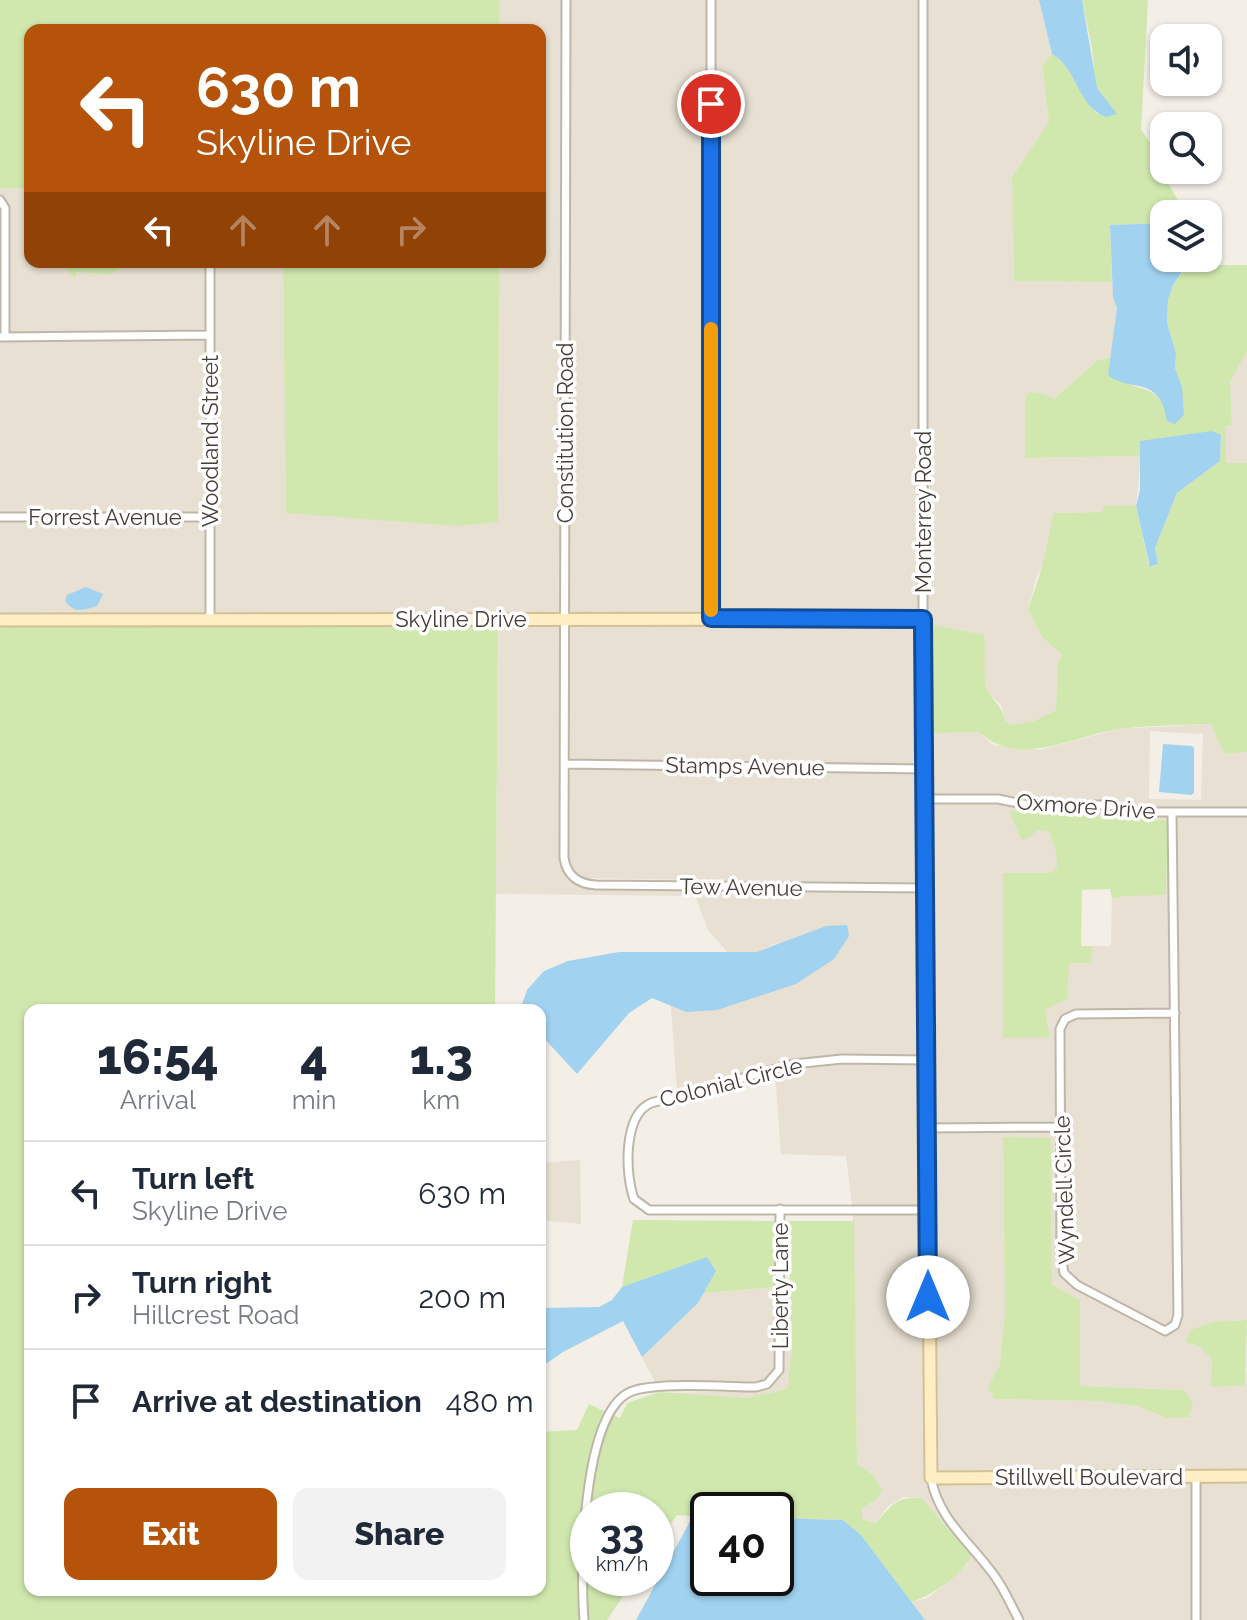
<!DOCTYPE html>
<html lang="en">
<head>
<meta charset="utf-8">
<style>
  :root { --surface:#fff; --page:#f2f2f3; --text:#1f2937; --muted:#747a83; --line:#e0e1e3; --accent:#b45309 }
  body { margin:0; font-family:Raleway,sans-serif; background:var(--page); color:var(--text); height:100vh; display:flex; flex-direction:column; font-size:30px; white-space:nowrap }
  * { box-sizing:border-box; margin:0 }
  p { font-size:26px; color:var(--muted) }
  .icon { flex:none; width:44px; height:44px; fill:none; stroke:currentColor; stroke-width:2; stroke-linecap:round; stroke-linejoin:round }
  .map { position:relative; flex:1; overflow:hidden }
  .panel { position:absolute; left:24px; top:1004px; width:522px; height:592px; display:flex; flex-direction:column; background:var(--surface); border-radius:16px; box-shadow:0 2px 6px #0004 }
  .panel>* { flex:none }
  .banner { position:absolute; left:24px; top:24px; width:522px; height:244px; border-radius:16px; box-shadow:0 2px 6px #0004; background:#b45309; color:#fff; overflow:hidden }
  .tools { position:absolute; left:1150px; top:24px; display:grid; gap:16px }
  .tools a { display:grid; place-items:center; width:72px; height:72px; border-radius:16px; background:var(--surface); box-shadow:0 2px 6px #0004; font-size:40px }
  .speed { position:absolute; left:570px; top:1492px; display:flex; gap:16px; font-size:40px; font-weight:700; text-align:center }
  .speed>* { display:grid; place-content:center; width:104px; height:104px; border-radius:50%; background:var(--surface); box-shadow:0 2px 6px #0004; line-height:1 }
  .speed small { font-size:20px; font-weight:400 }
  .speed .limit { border:4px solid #111; border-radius:12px; background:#fff; color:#111 }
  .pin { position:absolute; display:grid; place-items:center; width:68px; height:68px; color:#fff; margin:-34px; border:4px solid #fff; border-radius:50%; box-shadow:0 2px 8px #0007 }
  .me { position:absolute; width:88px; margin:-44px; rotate:0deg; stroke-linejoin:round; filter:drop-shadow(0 0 6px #0008) }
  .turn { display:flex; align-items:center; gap:28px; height:168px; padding:0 40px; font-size:36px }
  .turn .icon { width:104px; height:104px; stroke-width:2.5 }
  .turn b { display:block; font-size:56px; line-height:68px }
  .lanes { display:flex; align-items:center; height:76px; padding:0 40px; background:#0003; justify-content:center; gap:40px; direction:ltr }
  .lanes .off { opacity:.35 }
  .eta { display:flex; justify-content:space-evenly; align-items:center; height:136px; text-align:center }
  .eta b { font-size:48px; font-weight:800; line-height:56px }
  .cta { display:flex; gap:16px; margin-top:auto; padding:16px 40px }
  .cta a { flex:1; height:92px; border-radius:16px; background:var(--accent); color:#fff; font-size:32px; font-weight:800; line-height:92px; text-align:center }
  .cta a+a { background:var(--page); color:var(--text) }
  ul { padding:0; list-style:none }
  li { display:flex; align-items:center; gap:24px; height:104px; padding:0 40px; border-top:2px solid var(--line) }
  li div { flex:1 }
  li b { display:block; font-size:30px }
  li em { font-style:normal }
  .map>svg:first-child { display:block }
</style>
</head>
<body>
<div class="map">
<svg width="1247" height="1620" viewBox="0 0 1247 1620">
  <rect width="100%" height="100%" fill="#f3eee6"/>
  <path fill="#e7e0d3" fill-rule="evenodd" d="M499 0H563L561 614 214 616V262H283L286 512 457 526 498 522 499 262H540V30H499Z
    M570 0H707L708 614H569Z
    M714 0H919V615L715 614Z
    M927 0H1039L1052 54 1042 65 1049 122 1012 177 1014 280 1112 282 1117 308 1111 358 1098 360 1054 399 1045 394 1030 392 1025 397V458L1141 456 1136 506H1105L1103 512 1053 513 1047 557 1036 578 1028 609 1042 637 1062 655 1058 664 1056 710 1034 721 1011 725 1005 721 1001 705 989 693 984 674V635L979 732 993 745 1040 750 1118 729 1211 724 1224 754 1247 752V808H1145L1108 800 1028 801 998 795H928ZM1150 731 1203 734 1201 800 1149 799Z
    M0 188 30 189V262H57L75 277 77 272 108 275 136 262H207L206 513H0V206L1 340H8V208L0 195Z
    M1247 352V463H1226V425H1232L1230 382Z
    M0 521H206L207 616H0Z
    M561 622 560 858 562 870 570 880 580 886 596 889 921 892 922 1056 816 1057 764 1067 677 1091 671 1006 686 1012 781 941 757 952 728 953 708 930 695 896 496 894 498 623Z
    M569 622 919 623 921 765 569 760Z
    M569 768 921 773V884L583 878 569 867 567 857Z
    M928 803H998L1028 809H1107L1144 816H1169L1171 1009 1076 1010 1064 1015 1057 1029 1058 1123 930 1124ZM1010 811 1168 820 1166 894 1124 896 1112 899 1111 946H1092L1091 963H1068L1067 999 1044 1009 1049 1025 1003 1037V873H1051L1057 867 1056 852 1049 832 1038 830 1021 839Z
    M1176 816H1247V1320L1213 1322 1190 1330 1187 1342 1199 1346 1245 1385 1247 1365V1472L933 1474 930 1132 1058 1131V1256L1062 1276 1075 1289 1156 1333 1165 1335 1179 1327 1182 1315ZM1003 1137 1051 1139 1052 1285 1080 1300V1386L1183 1390 1167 1418 1137 1406 1095 1401 994 1399 988 1387 1000 1364 1005 1311Z
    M1171 1017 1175 1314 1172 1323 1164 1327 1079 1281 1067 1271 1064 1029 1068 1022 1076 1018Z
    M842 1064H922L924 1206 852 1205 846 1156 781 1154 775 1073Z
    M580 1160 581 1224 540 1220V1163Z
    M853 1214H924L925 1470 931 1497 947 1525 991 1577 1014 1620H925L911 1602 928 1598 967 1565 970 1556 922 1498 904 1497 889 1505 875 1523 862 1519V1508L877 1499 857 1464Z
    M790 1280 792 1351 787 1389 747 1398 661 1393 756 1391 768 1388 777 1381 784 1361 783 1283Z
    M776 1287 777 1360 772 1375 765 1380 755 1383 656 1384 642 1357 698 1303 703 1293Z
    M1247 1480V1620H1200L1199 1481Z
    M1192 1481 1193 1620H1023L997 1572 952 1519 938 1495 935 1482Z"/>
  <path fill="#d0e8ae" d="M0 0H499V30H30V189L0 188Z
    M1082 0H1148L1141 129 1164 165 1166 180 1186 214H1164V223L1110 225 1112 282 1014 281 1012 177 1049 122 1042 65 1052 54C1075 68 1078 97 1098 114L1092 48Z
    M57 262H136L108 275 77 272 75 278Z
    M283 262H499L498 522 457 526 286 513Z
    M1188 265H1247V352L1230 382 1232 425 1226 426V463H1247V752L1224 754 1211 724C1180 725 1149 725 1119 729 1072 736 1020 769 979 732L933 733 929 624 984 635C986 653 982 671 987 688 992 701 1001 703 1005 721L1011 725 1034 721 1056 710 1058 664 1062 655 1042 637 1028 609C1040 577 1048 547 1053 513L1102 512 1105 506H1136L1149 565 1152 567 1158 564 1155 548 1177 493 1220 461 1221 435 1141 441V456L1025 458V397L1030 392 1045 394 1054 399 1098 360 1111 358 1109 366C1114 370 1119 378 1124 381 1147 394 1159 385 1168 419L1182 398 1175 368 1176 353 1167 323 1168 300 1173 285Z
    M498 623 495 1010H30V1590H540V1432L577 1430 589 1404 606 1412C581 1463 574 1563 581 1620H0V625Z
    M1009 811 1168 820 1166 895 1124 896 1112 899 1110 889 1082 890 1081 946H1092L1091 963H1069L1067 999 1045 1010 1050 1037 1003 1038V873H1051L1057 867 1056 852 1049 832 1038 830 1027 839H1021Z
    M1003 1137 1051 1138 1052 1285 1080 1300V1386L1184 1390 1193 1404 1189 1417 1167 1418 1137 1406 1095 1401 994 1399 988 1387 1000 1364 1005 1311Z
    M633 1220 776 1221V1287L703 1293 716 1271 707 1258 622 1287Z
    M788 1221H854L857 1464 874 1476 882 1490 877 1499 862 1508V1519L875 1523C894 1505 892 1497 922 1498L971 1556C965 1573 928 1598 911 1602L861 1535 843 1520 776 1518V1510H708V1517L677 1515 656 1546V1510H590C593 1478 598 1444 613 1415L620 1418 627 1403 659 1392 747 1398 787 1389 792 1351Z
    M1247 1320 1245 1385 1211 1387 1212 1359 1199 1346 1186 1342 1190 1330 1213 1322Z
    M588 1556V1578H635L607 1620H588Z"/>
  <path fill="#a1d3f0" d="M1039 0H1082L1097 88 1117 114 1106 117C1077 106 1078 69 1052 54Z
    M1164 223V258H1191L1173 285 1168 300 1167 323 1176 353 1175 368 1182 387 1184 415 1175 424 1167 421C1160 374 1130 393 1108 375L1117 308 1113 297 1110 225Z
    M1212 431 1221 435 1220 461 1177 493 1155 548 1158 564 1150 567 1136 506 1140 490V441Z
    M86 587 103 594 97 606C83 610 75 614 65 601L67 595Z
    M1163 744 1192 746 1194 748V793L1191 795 1159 792Z
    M847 925 849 936 834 959 796 984 717 1010 686 1012 652 998 629 1013 577 1074 540 1034V1010H520L527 990 544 971 568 961 619 952H757L826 926Z
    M707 1257 716 1271 698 1303 642 1357 623 1321 563 1352 540 1368V1308L599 1307 612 1300 622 1287Z
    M693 1516 708 1517V1578H776V1518L843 1520 861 1535 925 1620H636Z"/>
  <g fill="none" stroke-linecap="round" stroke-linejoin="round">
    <g stroke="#beb6a8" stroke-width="11">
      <path id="street" d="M566 0 564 858C567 876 578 884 596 885L925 888
        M711 0V618
        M0 200 5 208V337
        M0 337 210 335
        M0 517H210
        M923 619V0
        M210 620V262
        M565 764 924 769
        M924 799H998L1028 805H1108L1145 812H1247
        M1172 812 1178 1315 1175 1325 1165 1331 1077 1285 1064 1273 1061 1256 1060 1029 1065 1019 1076 1014 1175 1013
        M926 1060 842 1059 794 1064 651 1103C623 1115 625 1174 634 1199L649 1210H927
        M927 1128 1061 1127
        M1196 1477V1620
        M931 1478C938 1516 964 1537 987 1566 1001 1582 1009 1601 1019 1620
        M584 1620C580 1572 582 1418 628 1393 649 1381 728 1387 756 1387L767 1384 779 1370 780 1209"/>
    </g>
    <g stroke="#d3c195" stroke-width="15">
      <path id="secondary" d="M0 620 923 619 931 1478 1247 1476"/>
    </g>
    <use href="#street" stroke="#fff" stroke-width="7"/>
    <use href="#secondary" stroke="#ffeec4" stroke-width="11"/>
  </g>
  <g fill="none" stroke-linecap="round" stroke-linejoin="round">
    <g stroke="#114b97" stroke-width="20">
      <path id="route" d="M711 104V618L923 619 928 1297"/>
    </g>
    <use href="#route" stroke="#1a73e8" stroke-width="14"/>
    <path stroke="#f59e0b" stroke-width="14" d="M711 329V610"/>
  </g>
  <g text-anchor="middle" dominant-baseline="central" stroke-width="7" stroke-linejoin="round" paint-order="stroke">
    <g font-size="22" fill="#453e35" stroke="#fff">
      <text transform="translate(565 433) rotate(-90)">Constitution Road</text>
      <text transform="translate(210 441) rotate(-90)">Woodland Street</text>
      <text transform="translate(923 512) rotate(-90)">Monterrey Road</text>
      <text x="105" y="517">Forrest Avenue</text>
      <text x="461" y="619">Skyline Drive</text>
      <text transform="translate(745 766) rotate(1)">Stamps Avenue</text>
      <text transform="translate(1086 806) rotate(4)">Oxmore Drive</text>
      <text transform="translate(741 887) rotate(1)">Tew Avenue</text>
      <text transform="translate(731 1082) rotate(-14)">Colonial Circle</text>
      <text transform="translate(1064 1190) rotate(-92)">Wyndell Circle</text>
      <text transform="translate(780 1286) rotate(-90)">Liberty Lane</text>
      <text x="1089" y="1477">Stillwell Boulevard</text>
    </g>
  </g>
</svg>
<div class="tools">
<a><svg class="icon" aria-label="sound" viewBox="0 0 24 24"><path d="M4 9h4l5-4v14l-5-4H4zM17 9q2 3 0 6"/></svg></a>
<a><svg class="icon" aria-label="search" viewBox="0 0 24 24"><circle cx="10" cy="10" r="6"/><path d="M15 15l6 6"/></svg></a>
<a><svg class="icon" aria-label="layers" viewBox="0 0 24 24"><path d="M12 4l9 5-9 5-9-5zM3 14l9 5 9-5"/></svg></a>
</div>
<div class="speed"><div>33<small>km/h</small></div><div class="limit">40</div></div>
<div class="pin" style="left:711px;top:104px;background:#d93025"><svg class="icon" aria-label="arrive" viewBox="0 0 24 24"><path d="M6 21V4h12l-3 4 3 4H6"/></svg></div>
<svg class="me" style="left:928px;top:1297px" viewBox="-20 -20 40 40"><circle r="19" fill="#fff"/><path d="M0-13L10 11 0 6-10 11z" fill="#1a73e8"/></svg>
<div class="banner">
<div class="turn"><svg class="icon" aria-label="left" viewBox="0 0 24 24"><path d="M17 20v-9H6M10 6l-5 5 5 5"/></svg><div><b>630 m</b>Skyline Drive</div></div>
<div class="lanes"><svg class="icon" aria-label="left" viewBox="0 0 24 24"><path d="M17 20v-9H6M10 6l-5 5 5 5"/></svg><svg class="icon off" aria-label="ahead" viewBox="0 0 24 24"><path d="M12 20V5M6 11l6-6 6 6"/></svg><svg class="icon off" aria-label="ahead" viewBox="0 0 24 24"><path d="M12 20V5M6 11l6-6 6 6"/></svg><svg class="icon off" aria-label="right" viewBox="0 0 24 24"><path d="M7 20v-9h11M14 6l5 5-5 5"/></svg></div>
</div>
<section class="panel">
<div class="eta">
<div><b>16:54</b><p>Arrival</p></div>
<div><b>4</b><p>min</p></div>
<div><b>1.3</b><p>km</p></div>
</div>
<ul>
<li><svg class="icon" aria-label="left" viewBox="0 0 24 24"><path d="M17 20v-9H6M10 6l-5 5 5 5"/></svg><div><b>Turn left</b><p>Skyline Drive</p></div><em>630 m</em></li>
<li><svg class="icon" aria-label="right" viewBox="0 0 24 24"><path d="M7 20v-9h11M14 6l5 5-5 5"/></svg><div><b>Turn right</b><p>Hillcrest Road</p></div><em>200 m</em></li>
<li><svg class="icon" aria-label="arrive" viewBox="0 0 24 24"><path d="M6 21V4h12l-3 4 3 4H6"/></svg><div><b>Arrive at destination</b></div><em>480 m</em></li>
</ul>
<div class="cta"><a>Exit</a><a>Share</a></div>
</section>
</div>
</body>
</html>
